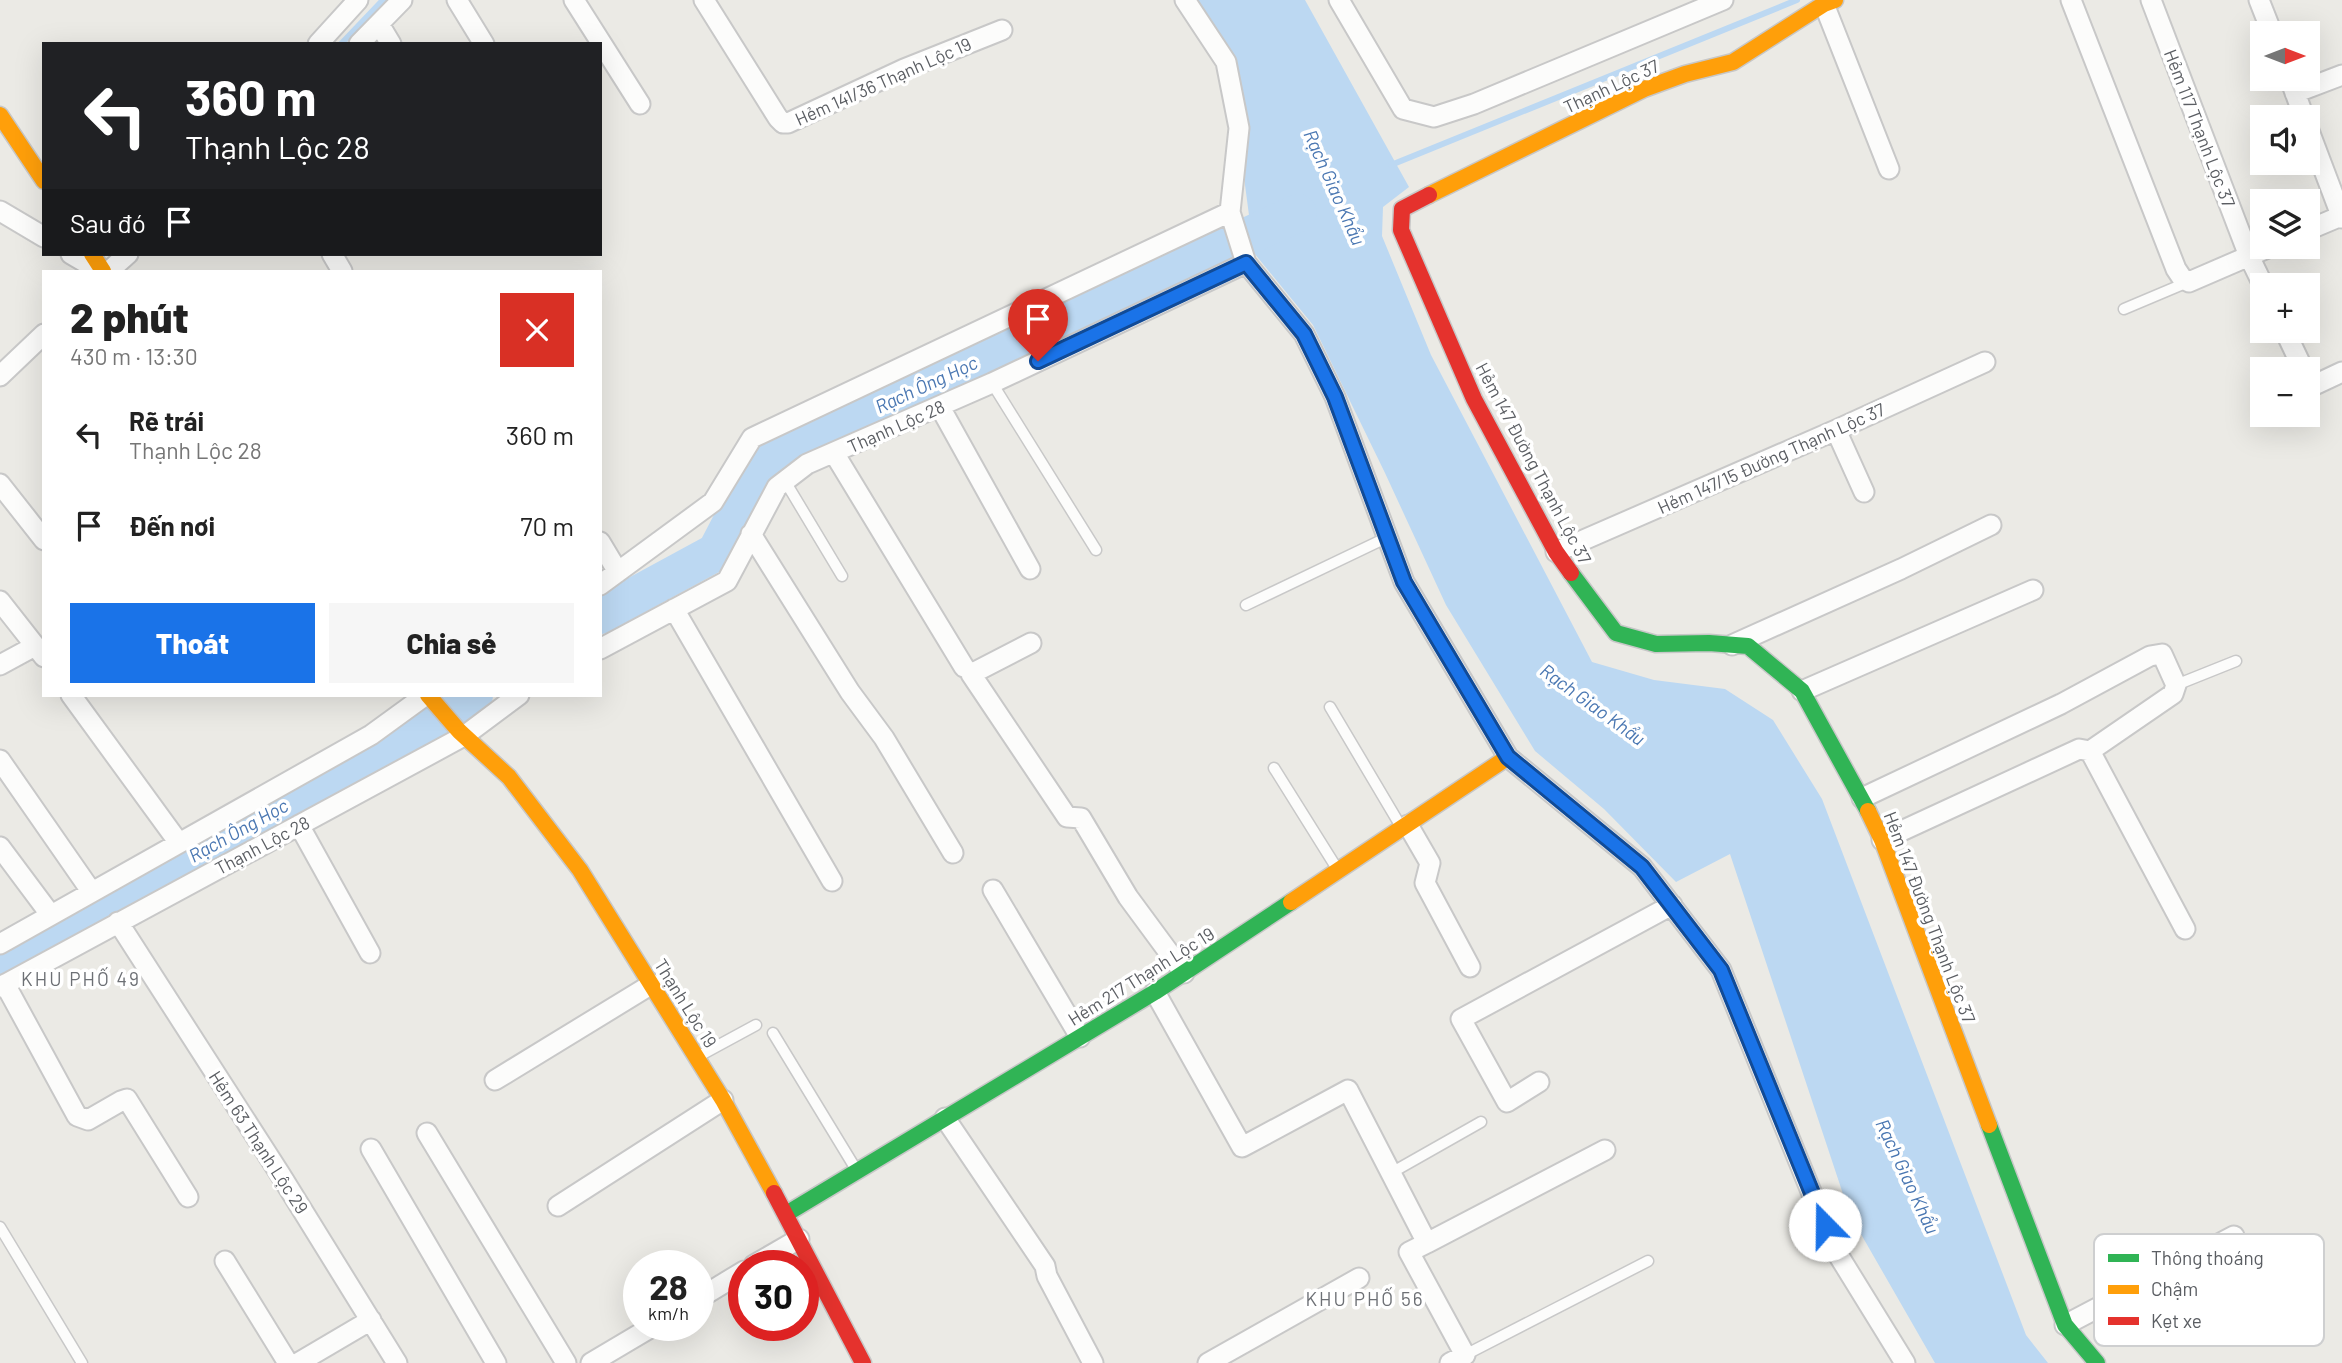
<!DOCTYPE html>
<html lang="vi">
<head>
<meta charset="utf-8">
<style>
  :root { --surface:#fff; --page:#f6f6f6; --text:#222; --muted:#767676; --accent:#1a73e8 }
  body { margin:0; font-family:Barlow,sans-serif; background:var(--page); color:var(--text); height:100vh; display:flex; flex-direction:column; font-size:26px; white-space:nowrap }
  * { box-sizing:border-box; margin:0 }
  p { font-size:23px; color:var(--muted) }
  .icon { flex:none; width:38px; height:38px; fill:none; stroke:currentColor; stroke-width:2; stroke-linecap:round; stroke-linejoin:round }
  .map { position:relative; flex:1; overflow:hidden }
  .panel { position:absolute; left:42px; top:270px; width:560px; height:427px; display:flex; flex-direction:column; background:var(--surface); border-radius:0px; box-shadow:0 7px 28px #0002 }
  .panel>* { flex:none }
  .guide { position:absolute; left:42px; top:42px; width:560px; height:214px; border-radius:0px; box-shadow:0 7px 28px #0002; background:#202124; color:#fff; overflow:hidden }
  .needle { width:46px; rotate:90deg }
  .buttons { position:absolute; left:2250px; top:21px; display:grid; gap:14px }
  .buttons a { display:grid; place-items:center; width:70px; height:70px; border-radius:0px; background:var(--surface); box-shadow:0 7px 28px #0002; font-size:35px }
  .speed { position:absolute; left:623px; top:1250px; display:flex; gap:14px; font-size:35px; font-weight:700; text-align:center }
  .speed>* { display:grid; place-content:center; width:91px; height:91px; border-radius:50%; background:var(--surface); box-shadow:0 7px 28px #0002; line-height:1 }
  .speed small { font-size:18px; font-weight:400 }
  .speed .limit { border:10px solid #d22; background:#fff; color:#111 }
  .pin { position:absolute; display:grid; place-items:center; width:60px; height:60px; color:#fff; margin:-72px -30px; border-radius:50% 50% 50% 0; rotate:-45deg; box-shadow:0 0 7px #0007 }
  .pin .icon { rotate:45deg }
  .me { position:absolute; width:77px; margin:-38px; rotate:338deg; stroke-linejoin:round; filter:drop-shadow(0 0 5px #0008) }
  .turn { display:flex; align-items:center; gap:24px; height:147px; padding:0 28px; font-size:32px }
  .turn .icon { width:91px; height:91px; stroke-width:2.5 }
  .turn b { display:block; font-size:49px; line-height:60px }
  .then { display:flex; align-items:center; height:66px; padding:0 28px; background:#0003; gap:14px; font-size:26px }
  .round { display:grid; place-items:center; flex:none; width:74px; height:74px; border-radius:0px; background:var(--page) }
  .head { display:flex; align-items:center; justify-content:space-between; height:119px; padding:0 28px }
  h1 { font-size:42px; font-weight:800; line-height:52px }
  .cta { display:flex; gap:14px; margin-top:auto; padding:14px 28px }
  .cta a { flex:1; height:80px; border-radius:0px; background:var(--accent); color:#fff; font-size:28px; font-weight:800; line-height:80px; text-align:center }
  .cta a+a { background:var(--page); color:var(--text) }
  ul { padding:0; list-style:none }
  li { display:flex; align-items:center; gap:21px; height:91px; padding:0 28px }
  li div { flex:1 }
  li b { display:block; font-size:26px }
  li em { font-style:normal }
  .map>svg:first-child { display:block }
</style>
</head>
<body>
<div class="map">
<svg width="2342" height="1363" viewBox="0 0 2342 1363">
  <rect width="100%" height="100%" fill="#ebeae5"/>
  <path fill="#bcd8f2" d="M1193 0H1305L1409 187 1383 207 1382 236 1431 355 1592 662 1654 680 1725 689 1773 720 1822 799 2026 1335 2048 1363H1935L1850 1215 1730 854 1676 882 1604 809 1535 751 1446 605 1385 473 1313 325 1254 253 1245 185 1242 97 1228 47Z"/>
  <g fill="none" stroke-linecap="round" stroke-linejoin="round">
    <path stroke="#bcd8f2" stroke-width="6" d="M341 44 383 0
      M1391 165 1797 0"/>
    <path stroke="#bcd8f2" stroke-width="38" d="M600 615 716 552 764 460 1298 213
      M0 961 423 729 474 695"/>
    <g stroke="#c8c8c8" stroke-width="13">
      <path id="lane" d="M2124 309 2188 282
        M992 383 1096 550
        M785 481 842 576
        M1246 605 1388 537
        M2176 685 2236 661
        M1330 707 1400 825
        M1274 768 1336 867
        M773 1033 857 1171
        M697 1057 756 1025
        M1391 1173 1481 1122
        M0 1227 82 1363
        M1465 1355 1648 1261"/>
    </g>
    <g stroke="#c8c8c8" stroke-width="23">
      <path id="street" d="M457 0 484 44
        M574 0 640 104
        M704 0 778 118 783 123H788L904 69 1002 30
        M1185 0 1226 62 1239 128 1230 212 1246 263 1304 334 1335 397 1404 582 1508 757 1642 867 1721 970 1834 1248 1905 1363
        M1339 0 1403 109 1434 117 1474 104 1723 0
        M2071 0 2176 269 2182 278 2189 282 2270 247
        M2151 0 2249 256 2263 285
        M2259 0 2272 33
        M1824 4 1889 169
        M379 24 391 44
        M318 44 358 0
        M359 44 402 0
        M2290 79 2304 117
        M2295 93 2342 75
        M2308 128 2342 218
        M0 211 44 237
        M2308 230 2341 216
        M71 254 100 271
        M332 254 342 271
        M109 271 128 254
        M2285 331 2303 369
        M0 376 44 334
        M2308 388 2342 372
        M940 407 1030 569
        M1836 430 1864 492
        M834 453 964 667
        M0 484 44 540
        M751 534 850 692 884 738 953 853
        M600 542 618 572
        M1556 552 1836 430 1985 362
        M600 585 713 502 752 438 1230 212
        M0 601 44 657
        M674 609 832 881
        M1031 643 971 674 1067 817 1081 818 1128 897 1184 973
        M1732 645 1901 569 1991 525
        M600 649 727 581 777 487 807 464 992 383 1246 263
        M0 665 35 646
        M1802 691 2033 590
        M71 695 179 843
        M0 760 91 891
        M1862 798 2061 704 2150 656 2162 654 2176 685 2173 694 2090 751
        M299 825 370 953
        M1408 825 1430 863 1425 883 1470 967
        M1882 840 2079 749 2090 751 2185 929
        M0 847 50 914
        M993 890 1080 1037
        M118 922 280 1174 397 1363
        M0 944 371 735 426 695
        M5 984 77 1116 88 1120 121 1101 127 1099 188 1197
        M0 987 464 736 519 695
        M1155 992 1242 1147 1348 1090 1427 1243 1409 1252 1465 1355 1450 1363
        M495 1080 652 984
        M1539 1082 1507 1102 1461 1019 1672 905
        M945 1118 1045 1266 1047 1276 1093 1363
        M427 1133 566 1363
        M371 1149 496 1363
        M558 1206 723 1100
        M1427 1243 1605 1150
        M225 1261 288 1363
        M754 1265 799 1239
        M698 1299 744 1271
        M2065 1325 2234 1236
        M298 1363 371 1320
        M591 1363 655 1325
        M1208 1363 1359 1278"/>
    </g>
    <g stroke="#c7c7c7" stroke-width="19">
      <path id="fast" d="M1571 573 1616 633 1656 644 1709 643 1748 646 1802 691 1868 811
        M1989 1125 2065 1325 2097 1363
        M786 1214 1155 992 1291 902"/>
    </g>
    <g stroke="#c7c7c7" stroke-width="19">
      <path id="slow" d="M0 115 44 181
        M1429 195 1644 89 1685 74 1733 62 1824 4 1835 0
        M92 254 103 271
        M428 695 459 731 509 777 580 870 723 1100 774 1193
        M1868 811 1882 840 1989 1125
        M1291 902 1508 757"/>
    </g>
    <g stroke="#c7c7c7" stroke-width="19">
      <path id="jam" d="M1429 195 1402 209 1401 230 1474 399 1556 552 1571 573
        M774 1193 863 1363"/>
    </g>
    <use href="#lane" stroke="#fcfcfb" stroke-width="10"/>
    <use href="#street" stroke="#fcfcfb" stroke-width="19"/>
    <use href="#fast" stroke="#30b455" stroke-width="16"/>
    <use href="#slow" stroke="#ff9f0a" stroke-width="16"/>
    <use href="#jam" stroke="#e5322d" stroke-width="16"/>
  </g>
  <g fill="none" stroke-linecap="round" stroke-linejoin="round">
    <g stroke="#114b97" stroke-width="18">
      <path id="route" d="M1038 361 1246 263 1304 334 1335 397 1404 582 1508 757 1642 867 1721 970 1825 1225"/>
    </g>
    <use href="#route" stroke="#1a73e8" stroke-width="12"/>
  </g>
  <g text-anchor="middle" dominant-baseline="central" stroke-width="7" stroke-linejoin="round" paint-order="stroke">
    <g font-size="18" fill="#5b5e63" stroke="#fff">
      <text transform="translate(883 81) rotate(-24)">Hẻm 141/36 Thạnh Lộc 19</text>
      <text transform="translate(1611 86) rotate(-25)">Thạnh Lộc 37</text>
      <text transform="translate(2200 128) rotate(69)">Hẻm 117 Thạnh Lộc 37</text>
      <text transform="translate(896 426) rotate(-24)">Thạnh Lộc 28</text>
      <text transform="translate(1771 458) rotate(-24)">Hẻm 147/15 Đường Thạnh Lộc 37</text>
      <text transform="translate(1534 463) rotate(62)">Hẻm 147 Đường Thạnh Lộc 37</text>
      <text transform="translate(262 845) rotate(-28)">Thạnh Lộc 28</text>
      <text transform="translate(1930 917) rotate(69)">Hẻm 147 Đường Thạnh Lộc 37</text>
      <text transform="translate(1141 976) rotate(-32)">Hẻm 217 Thạnh Lộc 19</text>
      <text transform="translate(686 1003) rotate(58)">Thạnh Lộc 19</text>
      <text transform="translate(259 1142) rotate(57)">Hẻm 63 Thạnh Lộc 29</text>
    </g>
    <g font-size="19" font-style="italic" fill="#4a77b2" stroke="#fff">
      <text transform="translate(1335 187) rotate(66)">Rạch Giao Khẩu</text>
      <text transform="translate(926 384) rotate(-25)">Rạch Ông Học</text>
      <text transform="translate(1593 704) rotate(36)">Rạch Giao Khẩu</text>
      <text transform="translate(238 830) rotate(-29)">Rạch Ông Học</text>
      <text transform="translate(1908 1176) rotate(65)">Rạch Giao Khẩu</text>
    </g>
    <g font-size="19" letter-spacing="2" fill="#6d7075" stroke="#fff">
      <text x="81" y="978">KHU PHỐ 49</text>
      <text x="1365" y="1298">KHU PHỐ 56</text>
    </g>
  </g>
  <rect x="2094" y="1234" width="230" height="112" rx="10" fill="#fff" stroke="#cecfd0" stroke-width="2"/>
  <rect x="2108" y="1254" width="31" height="8" fill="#30b455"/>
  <rect x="2108" y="1285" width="31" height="9" fill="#ff9f0a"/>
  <rect x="2108" y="1317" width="31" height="8" fill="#e5322d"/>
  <g font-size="19" fill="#5b5e63">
    <text x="2151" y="1265">Thông thoáng</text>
    <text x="2151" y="1296">Chậm</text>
    <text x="2151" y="1328">Kẹt xe</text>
  </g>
</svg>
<div class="buttons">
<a><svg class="needle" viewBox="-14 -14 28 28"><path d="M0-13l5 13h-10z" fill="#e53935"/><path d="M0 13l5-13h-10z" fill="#767676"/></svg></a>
<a><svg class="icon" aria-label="sound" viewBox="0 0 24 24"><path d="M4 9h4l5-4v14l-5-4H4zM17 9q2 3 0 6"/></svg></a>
<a><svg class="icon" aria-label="layers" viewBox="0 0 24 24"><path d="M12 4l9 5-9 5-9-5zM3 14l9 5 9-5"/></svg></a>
<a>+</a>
<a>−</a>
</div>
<div class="speed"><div>28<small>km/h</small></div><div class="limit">30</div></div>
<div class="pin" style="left:1038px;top:361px;background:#d93025"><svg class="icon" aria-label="arrive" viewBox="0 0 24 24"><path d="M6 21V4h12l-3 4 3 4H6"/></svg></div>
<svg class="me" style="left:1825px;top:1225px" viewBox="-20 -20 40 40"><circle r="19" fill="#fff"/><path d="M0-13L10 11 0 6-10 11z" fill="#1a73e8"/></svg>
<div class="guide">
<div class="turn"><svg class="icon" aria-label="left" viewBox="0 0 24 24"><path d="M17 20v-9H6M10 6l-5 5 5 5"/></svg><div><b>360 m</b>Thạnh Lộc 28</div></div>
<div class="then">Sau đó<svg class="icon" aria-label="arrive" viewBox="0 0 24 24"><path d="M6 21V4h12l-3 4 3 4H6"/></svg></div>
</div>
<section class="panel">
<div class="head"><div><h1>2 phút</h1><p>430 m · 13:30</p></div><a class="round" style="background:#d93025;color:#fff"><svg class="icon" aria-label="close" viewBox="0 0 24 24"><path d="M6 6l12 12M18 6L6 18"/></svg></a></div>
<ul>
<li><svg class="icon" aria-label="left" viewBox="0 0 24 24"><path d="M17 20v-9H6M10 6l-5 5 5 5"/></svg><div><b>Rẽ trái</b><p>Thạnh Lộc 28</p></div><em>360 m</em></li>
<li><svg class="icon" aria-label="arrive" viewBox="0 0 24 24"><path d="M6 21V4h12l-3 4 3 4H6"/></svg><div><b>Đến nơi</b></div><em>70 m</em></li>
</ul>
<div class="cta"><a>Thoát</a><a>Chia sẻ</a></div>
</section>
</div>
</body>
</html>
